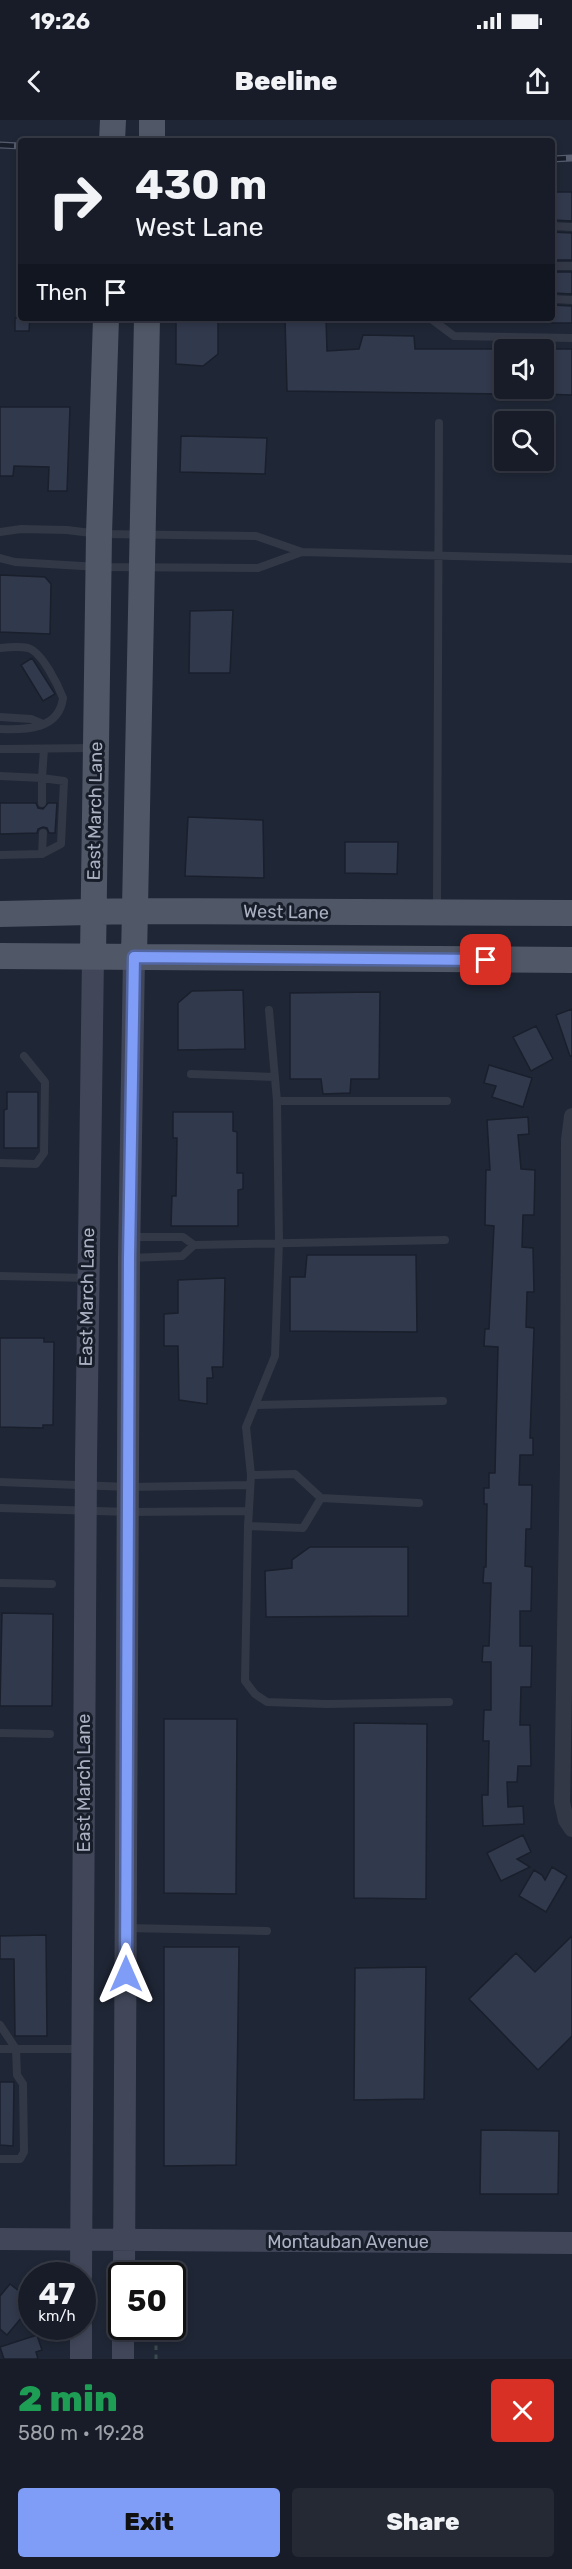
<!DOCTYPE html>
<html lang="en">
<head>
<meta charset="utf-8">
<style>
  :root { --surface:#171c28; --page:#242934; --text:#f1f3f6; --muted:#9ea1a8; --line:#363a45; --accent:#7f9df6 }
  body { margin:0; font-family:Rubik,sans-serif; background:var(--page); color:var(--text); height:100vh; display:flex; flex-direction:column; font-size:22px; white-space:nowrap }
  * { box-sizing:border-box; margin:0 }
  p { font-size:20px; color:var(--muted) }
  .icon { flex:none; width:33px; height:33px; fill:none; stroke:currentColor; stroke-width:2; stroke-linecap:round; stroke-linejoin:round }
  .map { position:relative; height:2239px; overflow:hidden }
  .side { display:flex; flex-direction:column; background:var(--surface); flex:1 }
  .side>* { flex:none }
  .top-card { position:absolute; left:18px; top:18px; width:537px; height:183px; border-radius:6px; box-shadow:0 3px 9px #0003,0 0 0 2px var(--line); background:#171c28; color:var(--text); overflow:hidden }
  .fabs { position:absolute; left:494px; top:219px; display:grid; gap:12px }
  .fabs a { display:grid; place-items:center; width:60px; height:60px; border-radius:6px; background:var(--surface); box-shadow:0 3px 9px #0003,0 0 0 2px var(--line); font-size:30px }
  .speed { position:absolute; left:18px; top:2142px; display:flex; gap:12px; font-size:30px; font-weight:700; text-align:center }
  .speed>* { display:grid; place-content:center; width:78px; height:78px; border-radius:50%; background:var(--surface); box-shadow:0 3px 9px #0003,0 0 0 2px var(--line); line-height:1 }
  .speed small { font-size:15px; font-weight:400 }
  .speed .limit { border:3px solid #111; border-radius:9px; background:#fff; color:#111 }
  .pin { position:absolute; display:grid; place-items:center; width:51px; height:51px; color:#fff; margin:-26px; border-radius:12px; box-shadow:0 3px 9px #0006 }
  .me { position:absolute; width:66px; margin:-33px; rotate:0deg; stroke-linejoin:round; filter:drop-shadow(0 0 4px #0008) }
  .turn { display:flex; align-items:center; gap:21px; height:126px; padding:0 18px; font-size:27px }
  .turn .icon { width:78px; height:78px; stroke-width:2.5 }
  .turn b { display:block; font-size:42px; line-height:51px }
  .then { display:flex; align-items:center; height:57px; padding:0 18px; background:#0003; gap:12px; font-size:22px }
  .round { display:grid; place-items:center; flex:none; width:63px; height:63px; border-radius:6px; background:var(--page) }
  .summary { display:flex; align-items:center; justify-content:space-between; height:102px; padding:0 18px }
  h1 { font-size:36px; font-weight:800; line-height:45px; color:#1e9e55 }
  .button { display:flex; gap:12px; margin-top:auto; padding:12px 18px }
  .button a { flex:1; height:69px; border-radius:6px; background:var(--accent); color:#111; font-size:24px; font-weight:800; line-height:69px; text-align:center }
  .button a+a { background:var(--page); color:var(--text) }
  .status { display:flex; justify-content:space-between; align-items:center; height:42px; padding:0 30px; background:var(--surface); direction:ltr }
  .status svg { height:16px; fill:currentColor }
  header { display:flex; justify-content:space-between; align-items:center; height:78px; padding:0 18px; background:var(--surface); font-size:27px; font-weight:800 }
  .map>svg:first-child { display:block }
</style>
</head>
<body>
<div class="status"><b>19:26</b><svg viewBox="0 0 49 12"><path d="M0 12V9h3v3zM5 12V6h3v6zM10 12V3h3v9zM15 12V0h3v12zM26 1h20v11H26zM47 4h2v5h-2z"/></svg></div>
<header><svg class="icon" aria-label="back" viewBox="0 0 24 24"><path d="M15 5l-7 7 7 7"/></svg>Beeline<svg class="icon" aria-label="share" viewBox="0 0 24 24"><path d="M12 15V3M7 8l5-5 5 5M5 13v7h14v-7"/></svg></header>
<div class="map">
<svg width="572" height="2239" viewBox="0 0 572 2239">
  <rect width="100%" height="100%" fill="#1f2635"/>
  <path fill="#31394c" stroke="#1a1f2c" stroke-width="1.5" d="M552 72H572V101L552 100Z
    M552 112 572 113V140H552Z
    M552 152H572V174L552 173Z
    M552 185 572 186V203H552Z
    M15 198H30L29 211H15Z
    M176 198H218V234L203 246 176 244Z
    M285 198H326L327 231 359 229 363 215 414 216 415 229H504V274L287 271Z
    M543 229H572V275L543 274Z
    M0 287H70L67 371H48L49 347 14 346 13 356H0Z
    M181 316 267 318 265 354 180 352Z
    M0 455 45 457 51 464 50 514 0 512Z
    M233 490 230 553H189L190 491Z
    M32 538 55 574 43 581 21 545Z
    M0 683H36L38 688 43 689 48 683H57L55 713H49L47 708 43 707 38 709 37 713 0 714Z
    M188 697 263 700 264 758 185 756Z
    M345 722H398L397 754 345 753Z
    M243 870 245 929 178 930V883L192 871Z
    M380 872 379 959H351L350 973 323 974 321 959H290V873Z
    M572 889V936H570L556 895Z
    M536 906 553 939 531 951 513 917Z
    M489 945 532 958 523 987 492 977 496 966 484 963Z
    M7 972H38V1028H4V990L7 989Z
    M173 992H233V1011L237 1012V1053H243V1069L238 1070V1106H171L172 1076H176L177 1018H173Z
    M528 997 529 1014 518 1015 521 1049 535 1050 534 1095H523L522 1127 533 1128 534 1172H527L526 1207 534 1208 530 1318H533V1335H520L519 1365H532L531 1409H526L525 1446 532 1447 531 1491H520V1526H532L531 1567H521L520 1605H530L531 1646H518L517 1662H507L508 1687 523 1686 524 1704 483 1706 482 1675H488L489 1621H483L484 1590H491V1542H482L483 1526H489L490 1500 491 1463H483L484 1447H486L487 1384H484V1368H489V1353H495L498 1227 484 1226 485 1209H489L494 1106 485 1105 486 1050H490L487 1000Z
    M307 1135H416L417 1212 290 1211V1157H305Z
    M225 1158 223 1247H212L213 1258H207V1284L179 1280 178 1226H164V1194L178 1193V1160Z
    M0 1218H44V1222H54L53 1305H43V1308L0 1307Z
    M310 1427H408V1496L266 1497 265 1451 292 1448V1440Z
    M2 1493 53 1494 52 1586H0Z
    M164 1599H237L236 1774 164 1773Z
    M354 1603 427 1604 426 1779 354 1778Z
    M523 1715 531 1732 517 1739 530 1747 501 1761 487 1733Z
    M552 1747 567 1756 546 1792 519 1776 534 1750 542 1755 545 1760Z
    M46 1815 47 1916H15L14 1839H0V1816Z
    M572 1816V1916L538 1950 469 1879 516 1833 535 1852Z
    M164 1827H239L236 2045 164 2046Z
    M426 1847 424 1979 354 1980 355 1848Z
    M0 1962H14L13 2026 0 2025Z
    M481 2010 559 2011 558 2074H480Z
    M10 2164 32 2181V2185L7 2215 0 2209V2176Z
    M37 2215 42 2230 36 2232 38 2239H4L0 2227Z"/>
  <g fill="none" stroke-linecap="round" stroke-linejoin="round">
    <path stroke="#3a4a4f" stroke-width="3" stroke-dasharray="4.5 4.5" stroke-linecap="butt" d="M57 2149 61 2156
      M158 2156 159 2151
      M156 2239V2206"/>
    <path stroke="#333846" stroke-width="8" d="M552 106 572 107
      M552 146H572
      M552 179 572 180
      M430 198 454 216 572 218
      M0 412 21 409 67 410 99 414 256 416 302 432 572 439
      M0 438 15 442 99 447 258 448 302 432
      M0 528C9 527 19 526 28 528 42 532 58 565 63 578 59 610 25 610 0 609
      M0 597 31 599 43 604
      M0 629 93 628
      M0 656 42 658 44 629
      M42 734 43 713
      M0 735 42 734 61 724 64 661 42 658V683
      M437 788 439 303
      M269 890 277 981
      M191 954 275 957
      M0 1043 36 1044 44 1033 45 962 24 936
      M130 1117H183L194 1125 445 1120
      M129 1138 182 1136 194 1125
      M0 1156 87 1158
      M255 1285 443 1281
      M251 1355 246 1307 275 1236 279 1122 277 981H447
      M0 1362 129 1367 250 1365
      M321 1378 303 1408 248 1406 251 1355 295 1354 321 1378 419 1383
      M0 1388 129 1392 248 1391
      M248 1406 245 1561 255 1574 267 1582 326 1584 449 1582
      M0 1463 52 1464
      M0 1613 50 1614
      M127 1808 267 1811
      M0 1905 16 1929 17 1955 23 1964 24 2032 20 2039H0
      M0 1929H82"/>
    <path stroke="#333846" stroke-width="16" d="M572 996 569 1020 568 1345 562 1682 566 1700 572 1709"/>
    <path stroke="#414759" stroke-width="22" d="M0 2119 572 2123
      M81 2156 86 1342 93 836
      M124 2156 129 1138 134 837
      M81 2239V2206
      M123 2239V2206"/>
    <path stroke="#505766" stroke-width="26" d="M112 21 113 0
      M152 21V0
      M0 794 135 791 572 793
      M0 836 572 840
      M93 836 99 414 106 198
      M134 837 147 198"/>
    <g stroke="#545b6d" stroke-width="7">
      <path id="rail" d="M0 25 21 26
        M552 39 572 38"/>
    </g>
    <use href="#rail" stroke="#181d2a" stroke-width="4.5" stroke-dasharray="14" stroke-linecap="butt"/>
  </g>
  <g fill="none" stroke-linecap="round" stroke-linejoin="round">
    <g stroke="#5366a0" stroke-width="15">
      <path id="route" d="M126 1854 129 1138 134 837 486 840"/>
    </g>
    <use href="#route" stroke="#7f9df6" stroke-width="10"/>
  </g>
  <g text-anchor="middle" dominant-baseline="central" stroke-width="6" stroke-linejoin="round" paint-order="stroke">
    <g font-size="18" fill="#acb2c3" stroke="#181d2a">
      <text transform="translate(95 691) rotate(-89)">East March Lane</text>
      <text transform="translate(286 792) rotate(1)">West Lane</text>
      <text transform="translate(87 1177) rotate(-89)">East March Lane</text>
      <text transform="translate(84 1663) rotate(-90)">East March Lane</text>
      <text x="348" y="2122">Montauban Avenue</text>
    </g>
  </g>
</svg>
<div class="fabs">
<a><svg class="icon" aria-label="sound" viewBox="0 0 24 24"><path d="M4 9h4l5-4v14l-5-4H4zM17 9q2 3 0 6"/></svg></a>
<a><svg class="icon" aria-label="search" viewBox="0 0 24 24"><circle cx="10" cy="10" r="6"/><path d="M15 15l6 6"/></svg></a>
</div>
<div class="speed"><div>47<small>km/h</small></div><div class="limit">50</div></div>
<div class="pin" style="left:486px;top:840px;background:#d93025"><svg class="icon" aria-label="arrive" viewBox="0 0 24 24"><path d="M6 21V4h12l-3 4 3 4H6"/></svg></div>
<svg class="me" style="left:126px;top:1854px" viewBox="-20 -20 40 40"><path d="M0-17L14 15 0 8-14 15z" fill="#7f9df6" stroke="#fff" stroke-width="4"/></svg>
<div class="top-card">
<div class="turn"><svg class="icon" aria-label="right" viewBox="0 0 24 24"><path d="M7 20v-9h11M14 6l5 5-5 5"/></svg><div><b>430 m</b>West Lane</div></div>
<div class="then">Then<svg class="icon" aria-label="arrive" viewBox="0 0 24 24"><path d="M6 21V4h12l-3 4 3 4H6"/></svg></div>
</div>
</div>
<section class="side">
<div class="summary"><div><h1>2 min</h1><p>580 m · 19:28</p></div><a class="round" style="background:#d93025;color:#fff"><svg class="icon" aria-label="close" viewBox="0 0 24 24"><path d="M6 6l12 12M18 6L6 18"/></svg></a></div>
<div class="button"><a>Exit</a><a>Share</a></div>
</section>
</body>
</html>
